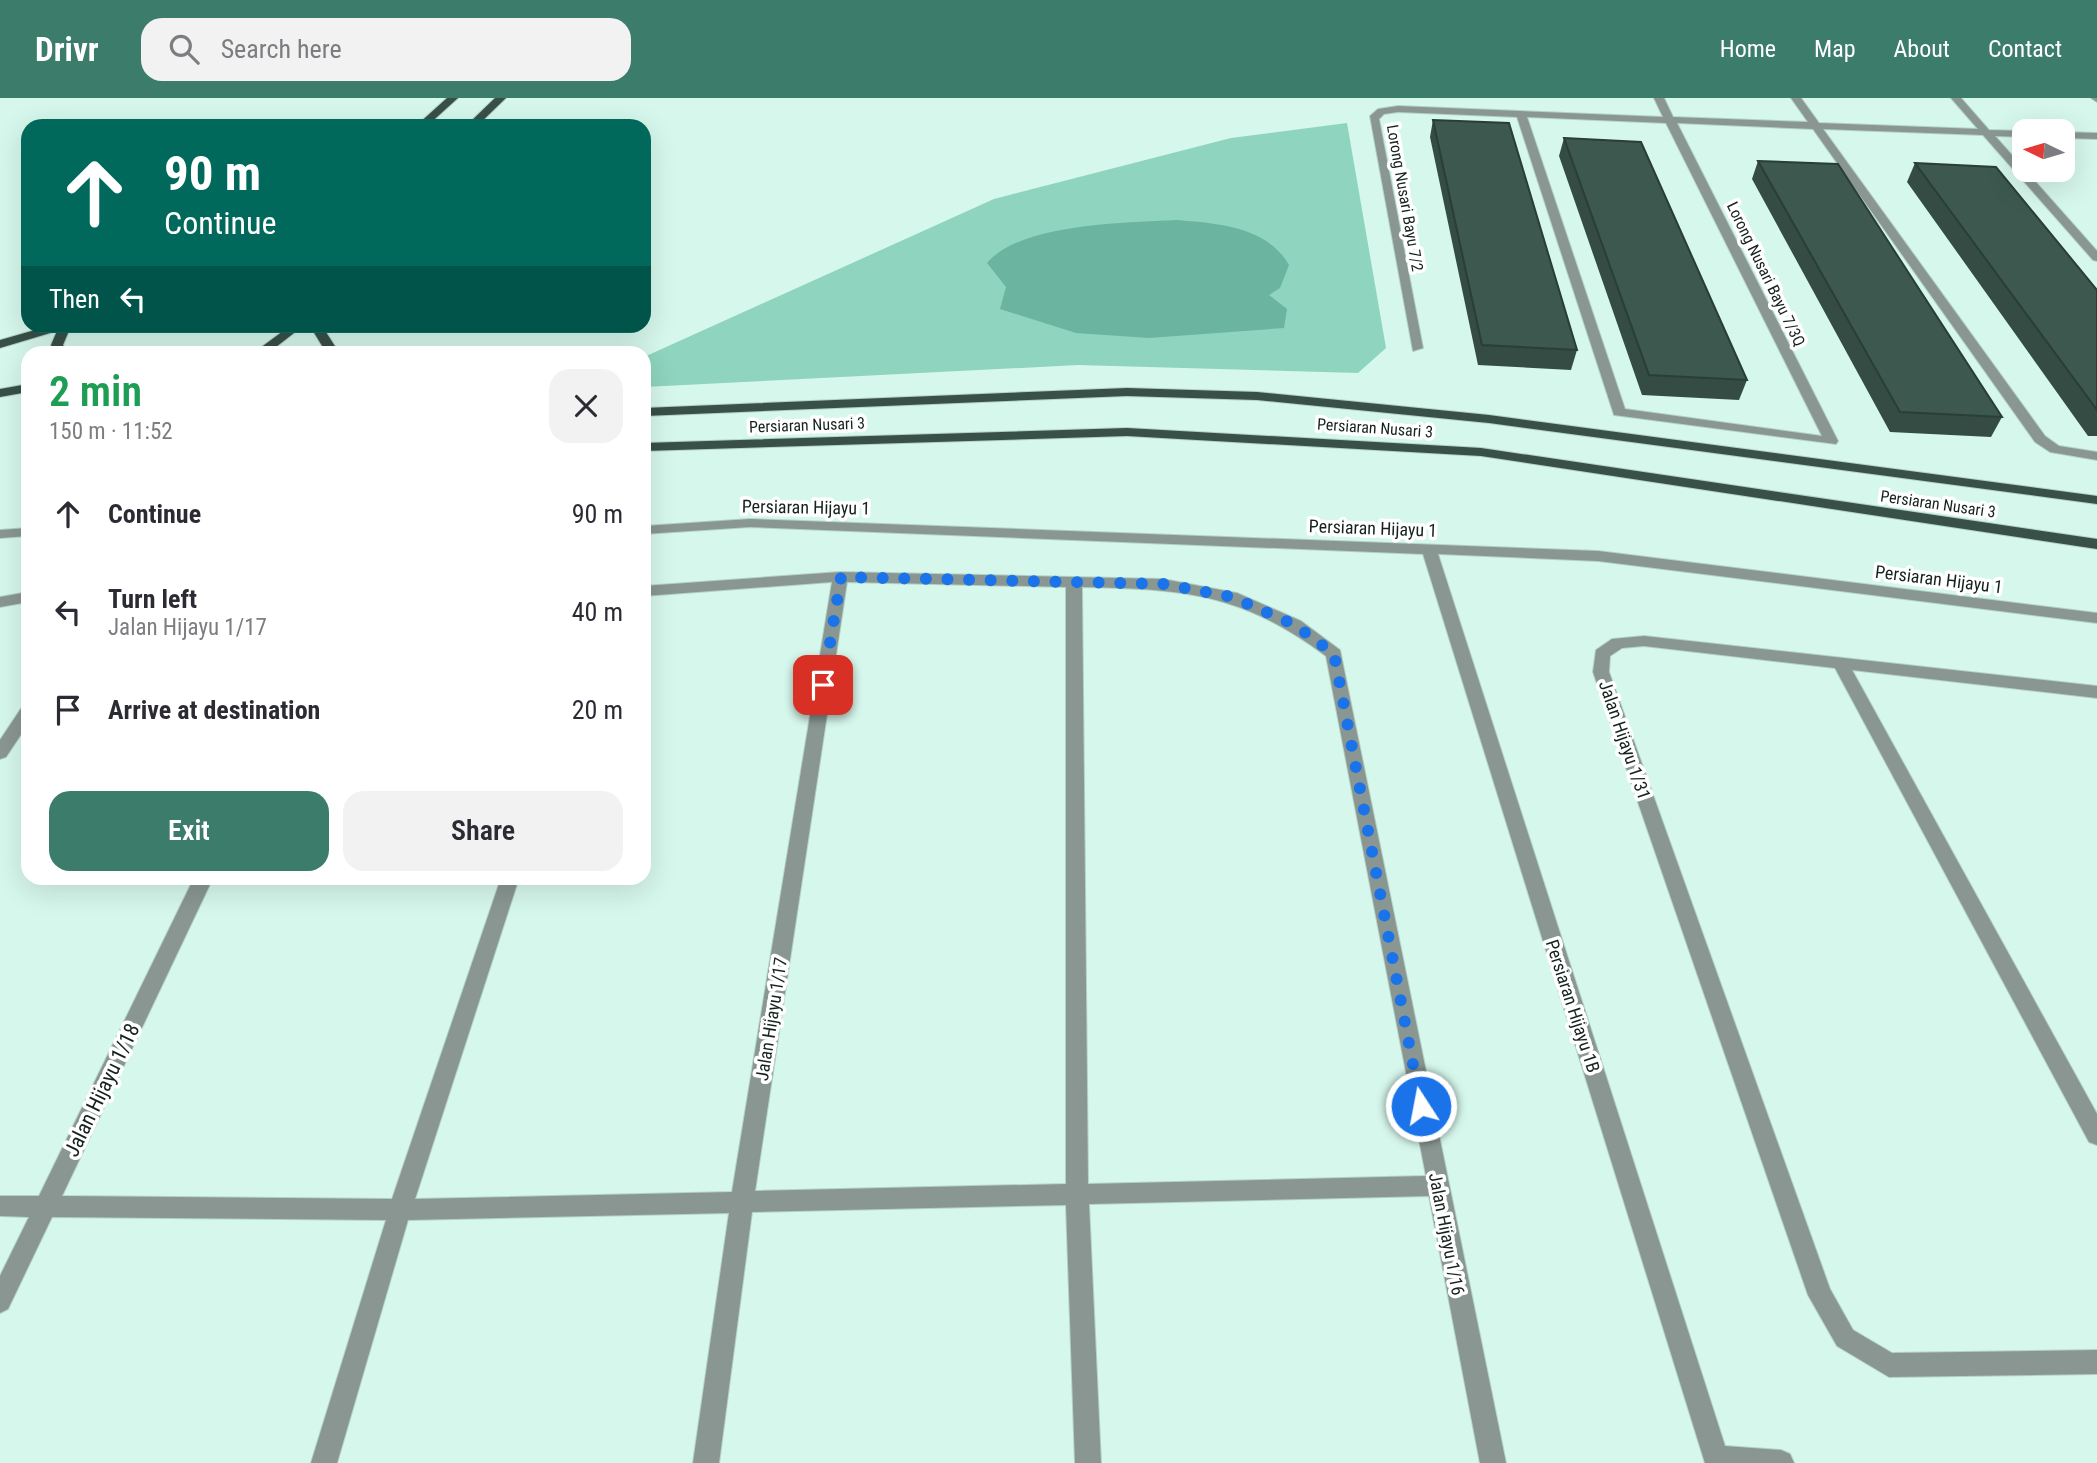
<!DOCTYPE html>
<html lang="en">
<head>
<meta charset="utf-8">
<style>
  :root { --surface:#fff; --page:#f2f2f3; --text:#2b2b33; --muted:#7c7c81; --accent:#3c7c6a }
  body { margin:0; font-family:"Roboto Condensed",sans-serif; background:var(--page); color:var(--text); height:100vh; display:flex; flex-direction:column; font-size:26px; white-space:nowrap }
  * { box-sizing:border-box; margin:0 }
  p { font-size:23px; color:var(--muted) }
  .icon { flex:none; width:38px; height:38px; fill:none; stroke:currentColor; stroke-width:2; stroke-linecap:round; stroke-linejoin:round }
  .map { position:relative; flex:1; overflow:hidden }
  .panel { position:absolute; left:21px; top:248px; width:630px; height:539px; display:flex; flex-direction:column; background:var(--surface); border-radius:21px; box-shadow:0 7px 28px #0002 }
  .panel>* { flex:none }
  .hud { position:absolute; left:21px; top:21px; width:630px; height:214px; border-radius:21px; box-shadow:0 7px 28px #0002; background:#00695c; color:#fff; overflow:hidden }
  .needle { width:46px; rotate:275deg }
  .tools { position:absolute; left:2012px; top:21px; display:grid; gap:14px }
  .tools a { display:grid; place-items:center; width:63px; height:63px; border-radius:14px; background:var(--surface); box-shadow:0 7px 28px #0002; font-size:35px }
  .pin { position:absolute; display:grid; place-items:center; width:60px; height:60px; color:#fff; margin:-30px; border-radius:14px; box-shadow:0 4px 10px #0006 }
  .me { position:absolute; width:77px; margin:-38px; rotate:349deg; stroke-linejoin:round; filter:drop-shadow(0 0 5px #0008) }
  .turn { display:flex; align-items:center; gap:24px; height:147px; padding:0 28px; font-size:32px }
  .turn .icon { width:91px; height:91px; stroke-width:2.5 }
  .turn b { display:block; font-size:49px; line-height:60px }
  .then { display:flex; align-items:center; height:66px; padding:0 28px; background:#0003; gap:14px; font-size:26px }
  .round { display:grid; place-items:center; flex:none; width:74px; height:74px; border-radius:21px; background:var(--page) }
  .summary { display:flex; align-items:center; justify-content:space-between; height:119px; padding:0 28px }
  h1 { font-size:42px; font-weight:600; line-height:52px; color:#1e9e55 }
  .button { display:flex; gap:14px; margin-top:auto; padding:14px 28px }
  .button a { flex:1; height:80px; border-radius:21px; background:var(--accent); color:#fff; font-size:28px; font-weight:600; line-height:80px; text-align:center }
  .button a+a { background:var(--page); color:var(--text) }
  ul { padding:0; list-style:none }
  li { display:flex; align-items:center; gap:21px; height:98px; padding:0 28px }
  li div { flex:1 }
  li b { display:block; font-size:26px }
  li em { font-style:normal }
  header { display:flex; align-items:center; gap:42px; box-sizing:border-box; height:98px; padding:0 35px; background:var(--accent); color:#fff }
  header strong { font-size:33px }
  nav { display:flex; gap:38px; margin-inline-start:auto; font-size:24px }
  .search { width:490px; height:63px; background:var(--page); display:flex; align-items:center; gap:18px; box-sizing:border-box; padding:0 24px; border-radius:21px; color:var(--muted); font-size:26px }
  .map>svg:first-child { display:block }
</style>
</head>
<body>
<header>
<strong>Drivr</strong>
<div class="search"><svg class="icon" aria-label="search" viewBox="0 0 24 24"><circle cx="10" cy="10" r="6"/><path d="M15 15l6 6"/></svg>Search here</div>
<nav><a>Home</a><a>Map</a><a>About</a><a>Contact</a></nav>
</header>
<div class="map">
<svg width="2097" height="1365" viewBox="0 0 2097 1365">
  <rect width="100%" height="100%" fill="#d6f7ec"/>
  <path fill="#8ed4bf" d="M1347 25 1386 250 1358 275 1078 267 644 289V259L994 101 1231 40Z"/>
  <path fill="#6bb49f" d="M1176 122C1215 125 1267 128 1289 167L1280 190 1269 197 1287 211 1284 230 1149 240 1076 235 1000 211 1006 189 987 165C1021 125 1126 125 1176 122Z"/>
  <g fill="none" stroke-linecap="round" stroke-linejoin="round">
    <g stroke="#b3d1c7" stroke-width="2">
      <path id="minor" d="M1654 0H1664L1673 19 1808 24 1791 0H1801L1819 25 1978 31 1951 0H1961L1989 32 2026 33 2025 39 1995 38 2097 153V163L2093 162 1983 37 1823 31 2045 338 2059 348 2097 354V362L2050 354 2035 344 1813 31 1677 25 1838 343 1836 346 1614 317 1517 19 1398 14 1384 16 1379 21 1423 250 1413 253 1370 18 1378 11 1398 8 1663 19ZM1527 19 1666 25 1822 338 1625 311Z
        M2091 0H2097V4Z
        M2063 34 2097 35V41L2063 40Z
        M750 421 1598 453 2097 515V525L1598 463 1438 456 1725 1348 1781 1352 1790 1356 1794 1365H1705L1423 456 750 429 644 436V428Z
        M28 430V438L0 440V432Z
        M840 474 1163 481 1237 495 1301 523 1340 552 1506 1365H1480L1429 1098 1089 1106 1101 1365H1075L1066 1107 752 1114 719 1365H693L729 1115 408 1122 337 1365H311L386 1122 52 1119 8 1211 0 1215V1178L29 1119 0 1118V1098H39L194 780H213L62 1098 392 1101 501 780H519L415 1101 732 1094 832 484 644 498V488ZM847 484 1066 489V1086L755 1093ZM1082 489C1184 491 1241 495 1326 558L1426 1078 1088 1086Z
        M28 494V504L0 509V499Z
        M1644 538 2097 588V600L1852 572 2097 1016V1047L2089 1044 1835 570 1644 548 1622 550 1610 558 1609 574 1830 1191 1853 1232 1892 1255 2097 1252V1276L1889 1279 1837 1248 1808 1197 1593 574 1596 552 1612 541Z
        M28 607V626L6 659 0 661V642L22 609Z"/>
    </g>
    <g stroke="#b3d1c7" stroke-width="2">
      <path id="major" d="M447 0H458L427 28H416Z
        M495 0H506L477 28H466Z
        M49 228H71L63 247 68 256H55L51 247 57 233 0 250V242Z
        M290 228H303L267 256H252Z
        M310 228H322L340 256H327Z
        M28 286V294L0 299V291Z
        M1127 290 1257 294 1489 317 2097 398V406L1489 325 1257 302 1127 298 644 318V310Z
        M1127 330 1481 350 2097 441V451L1481 358 1127 338 644 353V345Z"/>
    </g>
    <use href="#minor" fill="#899692" fill-rule="evenodd"/>
    <use href="#major" fill="#385048" fill-rule="evenodd"/>
  </g>
  <path fill="#344c44" d="M1433 22 1577 252 1571 272 1478 267 1430 39Z
    M1564 40 1747 282 1739 302 1642 297 1559 58Z
    M1758 63 2002 319 1991 339 1890 334 1752 81Z
    M1915 65 2097 192V338H2088L1907 84Z"/>
  <path fill="#3c584f" stroke="#2a3e37" stroke-width="2" d="M1433 22 1509 25 1577 252 1482 247Z
    M1564 40 1641 44 1747 282 1649 277Z
    M1758 63 1838 66 2002 319 1900 314Z
    M1915 65 1996 69 2097 192V312Z"/>
  <g fill="none" stroke-linecap="round" stroke-linejoin="round">
    <path stroke="#1a73e8" stroke-width="12" stroke-dasharray="0 21.6" d="M823 587 841 479 1163 486 1232 499 1295 527 1334 556 1421 1008"/>
  </g>
  <g text-anchor="middle" dominant-baseline="central" stroke-width="7" stroke-linejoin="round" paint-order="stroke">
    <g font-size="16" fill="#16221e" stroke="#fff">
      <text transform="translate(1405 100) rotate(80)">Lorong Nusari Bayu 7/2</text>
      <text transform="translate(1766 176) rotate(64)">Lorong Nusari Bayu 7/3Q</text>
      <text transform="translate(807 327) rotate(-2)">Persiaran Nusari 3</text>
      <text transform="translate(1375 330) rotate(4)">Persiaran Nusari 3</text>
      <text transform="translate(1938 406) rotate(8)">Persiaran Nusari 3</text>
    </g>
    <g font-size="18" fill="#16221e" stroke="#fff">
      <text transform="translate(806 409) rotate(1)">Persiaran Hijayu 1</text>
      <text transform="translate(1373 430) rotate(2)">Persiaran Hijayu 1</text>
      <text transform="translate(1939 481) rotate(7)">Persiaran Hijayu 1</text>
      <text transform="translate(1625 642) rotate(71)">Jalan Hijayu 1/31</text>
      <text transform="translate(1573 908) rotate(72)">Persiaran Hijayu 1B</text>
      <text transform="translate(771 921) rotate(-81)">Jalan Hijayu 1/17</text>
      <text transform="translate(1447 1136) rotate(79)">Jalan Hijayu 1/16</text>
    </g>
    <g font-size="21" fill="#16221e" stroke="#fff">
      <text transform="translate(102 992) rotate(-64)">Jalan Hijayu 1/18</text>
    </g>
  </g>
</svg>
<div class="tools">
<a><svg class="needle" viewBox="-14 -14 28 28"><path d="M0-13l5 13h-10z" fill="#e53935"/><path d="M0 13l5-13h-10z" fill="#7c7c81"/></svg></a>
</div>
<div class="pin" style="left:823px;top:587px;background:#d93025"><svg class="icon" aria-label="arrive" viewBox="0 0 24 24"><path d="M6 21V4h12l-3 4 3 4H6"/></svg></div>
<svg class="me" style="left:1421px;top:1008px" viewBox="-20 -20 40 40"><circle r="17" fill="#1a73e8" stroke="#fff" stroke-width="3"/><path d="M0-11L8 9 0 5-8 9z" fill="#fff"/></svg>
<div class="hud">
<div class="turn"><svg class="icon" aria-label="ahead" viewBox="0 0 24 24"><path d="M12 20V5M6 11l6-6 6 6"/></svg><div><b>90 m</b>Continue</div></div>
<div class="then">Then<svg class="icon" aria-label="left" viewBox="0 0 24 24"><path d="M17 20v-9H6M10 6l-5 5 5 5"/></svg></div>
</div>
<section class="panel">
<div class="summary"><div><h1>2 min</h1><p>150 m · 11:52</p></div><a class="round"><svg class="icon" aria-label="close" viewBox="0 0 24 24"><path d="M6 6l12 12M18 6L6 18"/></svg></a></div>
<ul>
<li><svg class="icon" aria-label="ahead" viewBox="0 0 24 24"><path d="M12 20V5M6 11l6-6 6 6"/></svg><div><b>Continue</b></div><em>90 m</em></li>
<li><svg class="icon" aria-label="left" viewBox="0 0 24 24"><path d="M17 20v-9H6M10 6l-5 5 5 5"/></svg><div><b>Turn left</b><p>Jalan Hijayu 1/17</p></div><em>40 m</em></li>
<li><svg class="icon" aria-label="arrive" viewBox="0 0 24 24"><path d="M6 21V4h12l-3 4 3 4H6"/></svg><div><b>Arrive at destination</b></div><em>20 m</em></li>
</ul>
<div class="button"><a>Exit</a><a>Share</a></div>
</section>
</div>
</body>
</html>
